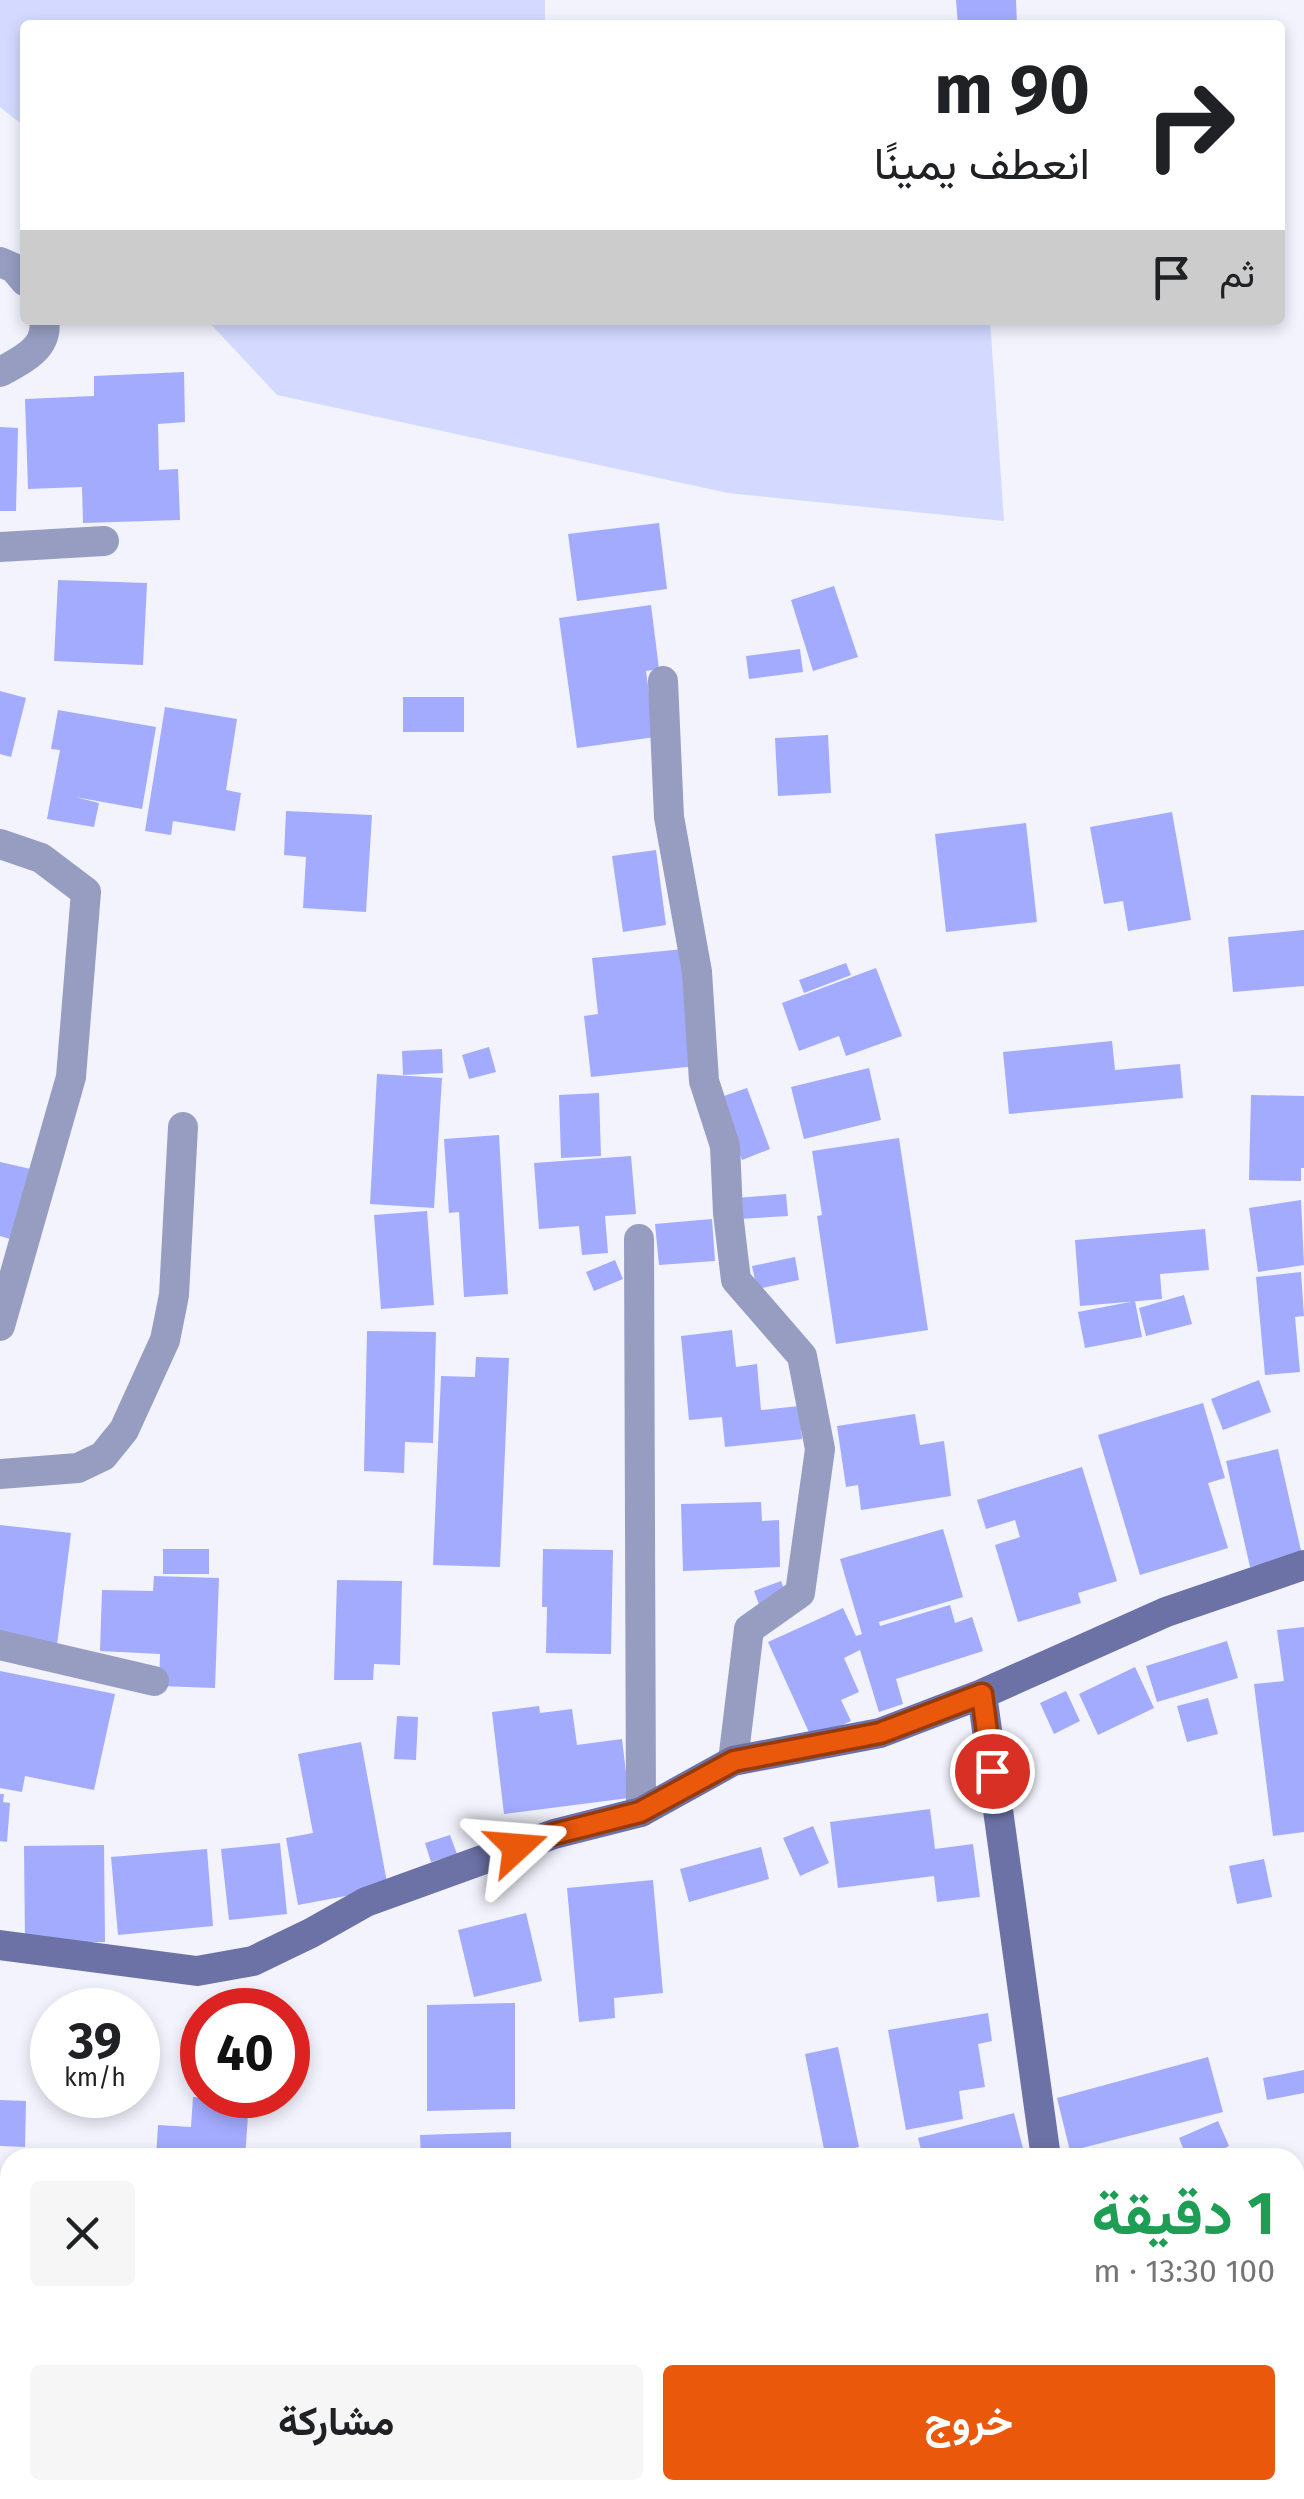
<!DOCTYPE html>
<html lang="ar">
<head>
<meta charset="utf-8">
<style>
  :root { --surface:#fff; --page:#f6f6f6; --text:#202124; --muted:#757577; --accent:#ea580c }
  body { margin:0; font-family:"Fira Sans",Vazirmatn,sans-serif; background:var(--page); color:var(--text); direction:rtl; height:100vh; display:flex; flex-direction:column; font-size:38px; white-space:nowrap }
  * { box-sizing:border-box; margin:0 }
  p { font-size:32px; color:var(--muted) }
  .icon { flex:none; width:55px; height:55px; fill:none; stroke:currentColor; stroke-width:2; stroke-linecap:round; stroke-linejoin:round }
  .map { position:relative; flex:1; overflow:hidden; direction:ltr }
  .panel { position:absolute; left:0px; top:2148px; width:1305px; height:352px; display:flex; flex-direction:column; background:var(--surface); border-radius:30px 30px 0 0; box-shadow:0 5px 15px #0003; direction:rtl }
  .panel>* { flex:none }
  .banner { position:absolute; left:20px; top:20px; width:1265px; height:305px; border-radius:10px; box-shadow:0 5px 15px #0003; direction:rtl; background:#fff; color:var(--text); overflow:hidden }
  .speed { position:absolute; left:30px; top:1988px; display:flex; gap:20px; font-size:50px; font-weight:700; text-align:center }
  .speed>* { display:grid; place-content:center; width:130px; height:130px; border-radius:50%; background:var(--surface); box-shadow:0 5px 15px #0003; line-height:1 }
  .speed small { font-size:25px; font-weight:400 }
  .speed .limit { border:15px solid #d22; background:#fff; color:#111 }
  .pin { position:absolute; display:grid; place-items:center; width:85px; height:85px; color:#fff; margin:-42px; border:5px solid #fff; border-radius:50%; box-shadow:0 2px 10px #0007 }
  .me { position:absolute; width:110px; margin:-55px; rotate:71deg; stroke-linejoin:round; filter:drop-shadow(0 0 8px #0008) }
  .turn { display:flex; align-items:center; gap:35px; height:210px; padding:0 30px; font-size:45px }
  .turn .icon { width:130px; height:130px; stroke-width:2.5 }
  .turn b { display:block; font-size:70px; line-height:85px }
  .then { display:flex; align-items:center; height:95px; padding:0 30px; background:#0003; gap:20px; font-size:38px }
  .round { display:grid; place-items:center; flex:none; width:105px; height:105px; border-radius:10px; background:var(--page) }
  .overview { display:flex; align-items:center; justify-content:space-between; height:170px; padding:0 30px }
  h1 { font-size:60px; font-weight:700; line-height:75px; color:#1e9e55 }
  .primary-button { display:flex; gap:20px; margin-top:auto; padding:20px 30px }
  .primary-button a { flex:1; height:115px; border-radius:10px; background:var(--accent); color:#fff; font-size:40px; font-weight:700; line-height:115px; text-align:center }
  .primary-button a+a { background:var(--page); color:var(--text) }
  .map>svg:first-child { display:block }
</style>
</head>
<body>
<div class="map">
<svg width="1304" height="2499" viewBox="0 0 1304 2499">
  <rect width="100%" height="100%" fill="#f2f3fd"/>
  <path fill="#d4daff" d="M0 0H545V25H25V127L0 107Z
    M207 320H990L1004 521 728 493 277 395Z"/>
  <path fill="#a3abfe" d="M956 0H1016L1017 25H958Z
    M184 372 185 422 158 424 159 470 178 469 180 520 83 523 82 487 28 489 25 399 94 396V376Z
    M0 427 18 428 16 511H0Z
    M659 523 667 589 577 601 568 534Z
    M58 580 147 583 143 665 54 661Z
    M834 586 858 657 813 671 791 600Z
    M651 605 659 669 646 671 655 737 577 748 559 618Z
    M800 649 803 672 749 679 746 656Z
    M0 691 26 698 11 757 0 754Z
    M403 697H464V732H403Z
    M165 707 237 719 226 790 241 793 235 831 173 821 171 835 145 831Z
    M58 710 156 727 142 809 75 797 99 803 94 827 47 819 60 750 51 749Z
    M828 735 831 793 778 796 775 738Z
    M286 811 372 815 366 912 303 908 306 857 284 855Z
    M1172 812 1191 920 1128 931 1123 901 1104 904 1090 827Z
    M1026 823 1037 922 946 932 935 834Z
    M656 850 666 925 623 932 612 856Z
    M1304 930V986L1233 992 1228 937Z
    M684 949 696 1066 591 1077 584 1016 598 1014 592 958Z
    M846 963 851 975 804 993 799 980Z
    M876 968 902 1036 846 1056 839 1036 799 1051 782 1003Z
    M1112 1041 1115 1070 1180 1064 1183 1098 1009 1114 1003 1052Z
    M489 1047 496 1072 469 1079 462 1055Z
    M442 1049 443 1073 403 1075 402 1051Z
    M869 1068 881 1120 804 1139 791 1087Z
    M377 1074 442 1078 434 1208 370 1204Z
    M747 1088 770 1149 742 1160 718 1098Z
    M599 1093 601 1156 561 1158 559 1095Z
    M1251 1095 1304 1096V1168H1301V1181L1249 1180Z
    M499 1135 508 1294 464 1297 459 1212 449 1213 444 1139Z
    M899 1138 928 1330 836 1344 817 1216 822 1215 812 1151Z
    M631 1156 636 1214 605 1216 608 1253 582 1255 579 1226 539 1229 534 1163Z
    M0 1162 35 1170 17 1241 0 1236Z
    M786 1194 788 1216 739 1219 737 1198Z
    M1301 1200 1304 1265 1258 1272 1249 1208Z
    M427 1211 434 1305 381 1309 374 1215Z
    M712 1219 715 1261 659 1265 655 1224Z
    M1205 1229 1209 1270 1160 1274 1162 1299 1080 1306 1075 1240Z
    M795 1257 799 1280 757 1289 752 1266Z
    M615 1260 623 1279 594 1291 586 1272Z
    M1301 1272 1304 1316 1295 1317 1300 1372 1265 1375 1256 1277Z
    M1184 1295 1192 1324 1146 1336 1139 1308Z
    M1135 1301 1142 1337 1085 1348 1078 1312Z
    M732 1330 736 1367 757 1364 761 1410 799 1406 802 1439 725 1447 722 1417 689 1420 681 1336Z
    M367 1331 436 1332 433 1443 405 1442 404 1473 364 1471Z
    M476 1357 509 1358 500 1567 433 1565 441 1376 475 1377Z
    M1259 1380 1271 1412 1223 1430 1211 1399Z
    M1203 1403 1225 1478 1208 1483 1228 1548 1140 1575 1098 1435Z
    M915 1414 920 1445 944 1441 951 1496 861 1510 858 1485 846 1487 837 1426Z
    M1278 1449 1302 1555 1250 1567 1226 1461Z
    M1082 1467 1117 1581 1078 1593 1081 1603 1018 1622 995 1545 1020 1537 1015 1520 986 1529 977 1500Z
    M761 1502 762 1521 779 1520 780 1567 683 1571 681 1504Z
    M0 1525 71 1533 57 1645 0 1638Z
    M943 1529 963 1597 879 1622 880 1626 950 1605 955 1623 972 1617 983 1651 896 1679 903 1704 879 1712 860 1650 844 1658 859 1692 841 1700 851 1721 812 1739 768 1642 843 1608 856 1636 862 1634 840 1559Z
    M163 1549H209V1574H163Z
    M543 1549 613 1550 611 1654 546 1653 547 1607H542Z
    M154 1576 219 1578 215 1688 159 1686 160 1654 100 1651 102 1590 153 1591Z
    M337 1580 402 1581 400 1665 374 1664 373 1680H334Z
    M781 1581 787 1597 760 1607 754 1591Z
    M1304 1627V1832L1273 1836 1254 1684 1284 1681 1277 1630Z
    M1227 1641 1238 1678 1157 1702 1146 1666Z
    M1135 1667 1154 1708 1098 1735 1079 1694Z
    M0 1671 115 1694 94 1790 25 1776 22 1792 0 1788Z
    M1066 1691 1080 1721 1054 1734 1040 1703Z
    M1208 1698 1218 1734 1187 1742 1177 1706Z
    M539 1706 540 1713 572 1709 577 1745 622 1739 629 1798 504 1814 492 1712Z
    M397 1716 418 1717 416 1760 394 1759Z
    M361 1742 388 1888 298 1905 286 1838 313 1833 298 1754Z
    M0 1794H4L3 1802 10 1803 7 1842 0 1841Z
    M930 1809 935 1849 973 1844 980 1897 937 1902 934 1876 838 1888 830 1822Z
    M813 1826 829 1863 800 1876 783 1838Z
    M450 1835 457 1854 431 1862 425 1843Z
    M280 1843 287 1914 229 1920 221 1849Z
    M104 1845 105 1942 25 1943 24 1846Z
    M761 1847 769 1879 689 1902 680 1869Z
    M207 1849 213 1926 118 1935 111 1857Z
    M1264 1859 1272 1897 1237 1904 1229 1866Z
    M653 1880 663 1993 614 1998 615 2018 579 2022 567 1888Z
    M526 1913 542 1981 474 1997 458 1930Z
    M515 2003V2109L427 2111V2005Z
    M988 2013 992 2041 978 2044 985 2087 959 2091 963 2119 906 2130 888 2030Z
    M838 2047 859 2147 825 2154 805 2054Z
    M1208 2057 1223 2112 1070 2151 1057 2098Z
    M1304 2070V2093L1267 2100 1263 2078Z
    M193 2097 249 2101 245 2158H156L158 2125 191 2127Z
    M0 2100 26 2101 25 2147 0 2146Z
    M1014 2113 1023 2149 990 2158H923L918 2138Z
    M1218 2121 1229 2146 1205 2158H1187L1179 2138Z
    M511 2132V2158H421L420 2135Z
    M1295 2332 1304 2359V2377L1295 2380Z
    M279 2490H357L358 2499H279Z"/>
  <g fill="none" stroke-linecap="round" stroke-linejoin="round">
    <path stroke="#979dc1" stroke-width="30" d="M0 262 14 268 25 281
      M0 372C21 361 49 348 44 320
      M0 547 104 541
      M663 681 669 817 697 972 704 1081 725 1146 728 1213 736 1280 802 1356 820 1449 800 1593 749 1629 733 1761
      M0 844 41 858 86 892 71 1077 0 1326
      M639 1239 641 1812
      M0 1474 78 1468 103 1456 124 1430 165 1340 174 1295 183 1127
      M0 1645 154 1681"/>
    <path stroke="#6c72a6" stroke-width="30" d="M982 1694 1046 2158
      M0 1945 197 1971 253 1961 311 1933 366 1902 554 1834 641 1812 733 1761 880 1733 982 1694 1166 1612 1304 1565
      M1093 2490 1094 2499"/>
  </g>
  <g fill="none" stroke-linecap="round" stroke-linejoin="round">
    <g stroke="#983908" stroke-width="25">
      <path id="route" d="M517 1847 554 1834 640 1812 734 1761 880 1733 982 1694 992 1771"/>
    </g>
    <use href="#route" stroke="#ea580c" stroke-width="18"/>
  </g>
</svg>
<div class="speed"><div>39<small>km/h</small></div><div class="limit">40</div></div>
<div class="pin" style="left:992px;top:1771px;background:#d93025"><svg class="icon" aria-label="arrive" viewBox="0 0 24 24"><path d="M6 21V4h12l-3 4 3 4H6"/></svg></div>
<svg class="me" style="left:517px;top:1847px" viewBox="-20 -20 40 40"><path d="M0-17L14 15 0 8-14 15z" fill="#ea580c" stroke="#fff" stroke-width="4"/></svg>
<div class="banner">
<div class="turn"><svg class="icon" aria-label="right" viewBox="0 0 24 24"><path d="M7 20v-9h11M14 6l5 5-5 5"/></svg><div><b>90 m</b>انعطف يمينًا</div></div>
<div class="then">ثم<svg class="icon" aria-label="arrive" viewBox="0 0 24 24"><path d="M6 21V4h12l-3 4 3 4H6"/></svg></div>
</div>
<section class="panel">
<div class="overview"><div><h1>1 دقيقة</h1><p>100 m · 13:30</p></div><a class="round"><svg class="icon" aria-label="close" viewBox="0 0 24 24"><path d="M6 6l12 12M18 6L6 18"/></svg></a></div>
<div class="primary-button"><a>خروج</a><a>مشاركة</a></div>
</section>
</div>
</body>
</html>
